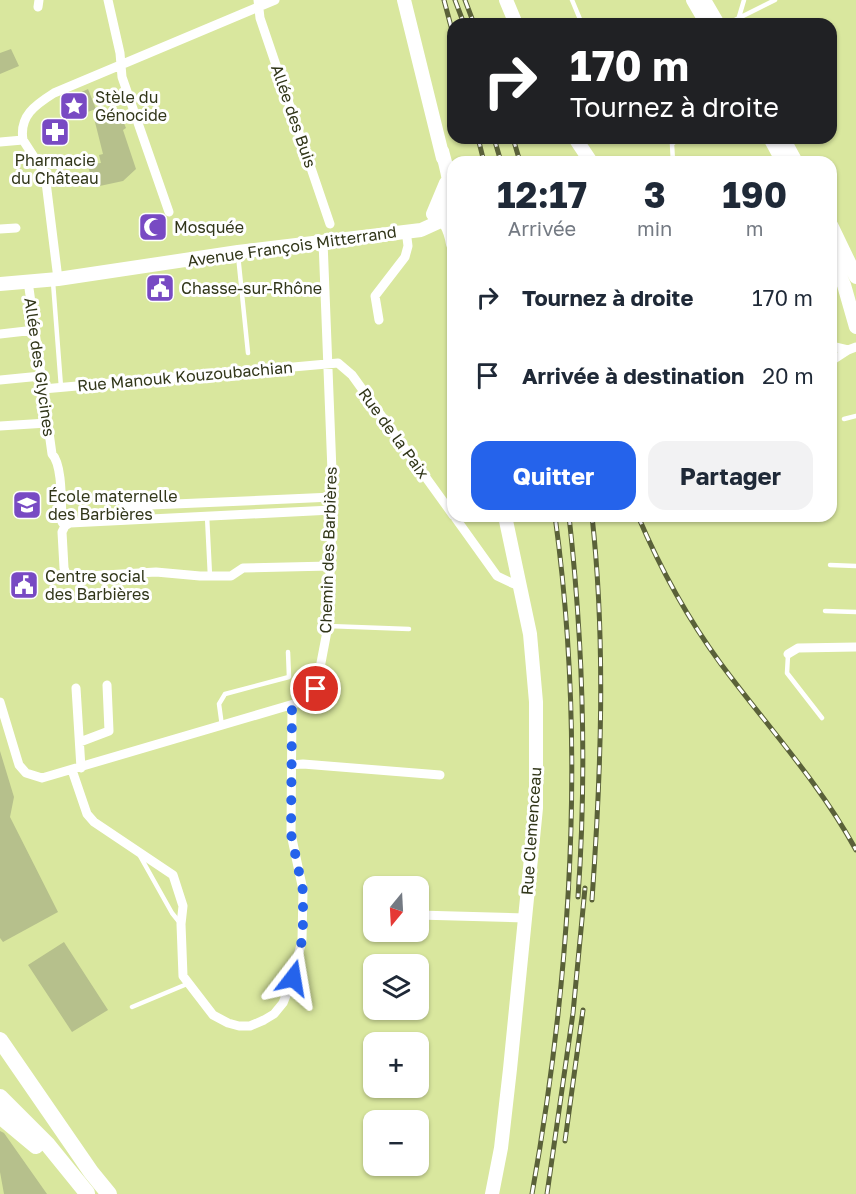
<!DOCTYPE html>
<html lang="fr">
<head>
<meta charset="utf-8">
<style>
  :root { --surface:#fff; --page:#f2f2f3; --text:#1f2937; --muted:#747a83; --accent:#2563eb }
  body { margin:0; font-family:"Golos Text",sans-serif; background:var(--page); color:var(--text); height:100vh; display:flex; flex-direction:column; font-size:22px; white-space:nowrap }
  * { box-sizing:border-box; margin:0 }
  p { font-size:20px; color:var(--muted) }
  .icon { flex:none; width:33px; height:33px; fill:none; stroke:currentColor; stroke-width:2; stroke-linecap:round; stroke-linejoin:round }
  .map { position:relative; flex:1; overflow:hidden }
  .panel { position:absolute; left:447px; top:156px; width:390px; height:366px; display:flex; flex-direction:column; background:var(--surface); border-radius:18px; box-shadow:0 2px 4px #0004 }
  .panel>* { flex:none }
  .banner { position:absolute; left:447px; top:18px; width:390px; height:126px; border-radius:18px; box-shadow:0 2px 4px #0004; background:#202124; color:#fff; overflow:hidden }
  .needle { width:39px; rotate:198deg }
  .controls { position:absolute; left:363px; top:876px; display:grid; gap:12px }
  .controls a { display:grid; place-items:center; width:66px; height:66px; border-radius:12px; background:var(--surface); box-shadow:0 2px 4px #0004; font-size:30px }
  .pin { position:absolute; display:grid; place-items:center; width:51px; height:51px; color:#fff; margin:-26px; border:3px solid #fff; border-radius:50%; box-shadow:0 2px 6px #0007 }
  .me { position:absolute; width:66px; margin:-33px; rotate:14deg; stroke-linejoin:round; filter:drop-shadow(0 0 4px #0008) }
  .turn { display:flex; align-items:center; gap:21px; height:126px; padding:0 24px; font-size:27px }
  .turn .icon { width:78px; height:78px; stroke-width:2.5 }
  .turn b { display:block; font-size:42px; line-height:51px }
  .eta { display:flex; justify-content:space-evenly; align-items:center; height:102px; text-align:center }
  .eta b { font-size:36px; font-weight:700; line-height:42px }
  .button { display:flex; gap:12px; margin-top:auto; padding:12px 24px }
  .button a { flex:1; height:69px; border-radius:18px; background:var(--accent); color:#fff; font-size:24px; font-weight:700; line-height:69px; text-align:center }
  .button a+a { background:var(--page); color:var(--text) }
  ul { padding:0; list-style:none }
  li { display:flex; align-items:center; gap:18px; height:78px; padding:0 24px }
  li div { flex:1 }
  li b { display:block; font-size:22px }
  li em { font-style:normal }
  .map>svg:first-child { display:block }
</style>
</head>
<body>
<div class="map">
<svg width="856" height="1194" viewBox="0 0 856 1194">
  <rect width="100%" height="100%" fill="#d9e79e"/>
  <path fill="#b6c08c" d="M11 49 19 66 0 74V53Z
    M88 89 96 109 70 118 63 101Z
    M119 112 126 128 123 130 136 169 123 181 95 187 87 164 101 163 99 155 103 154 94 118Z
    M0 751 14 797 10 817 58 912 3 942 0 938Z
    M64 942 108 1010 72 1032 28 965Z
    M0 1131 4 1133 47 1194H4L0 1172Z"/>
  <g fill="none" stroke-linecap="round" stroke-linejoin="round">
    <path stroke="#fff" stroke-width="4.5" d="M572 0 582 24
      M739 17 744 0
      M727 24 775 0
      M673 162 672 144 676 141 691 138
      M238 255 248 353
      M53 282 61 387
      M844 419 856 416
      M207 516 210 576
      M830 565 856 566
      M825 611 856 612
      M328 626 409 629
      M788 655 787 673 822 718
      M222 726 219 704 225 694 289 677 288 652
      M140 856 172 913 180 923
      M132 1007 187 984"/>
    <path stroke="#fff" stroke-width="9" d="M108 0 120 53 122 77 169 212
      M258 0 260 18 330 224
      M38 7 39 0
      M23 140 45 174 58 279
      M0 142 23 140C19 116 35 105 54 93L275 0
      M0 229 16 228
      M28 281 52 454C63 465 61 506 62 522L65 526
      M379 320 375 296 405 257 408 246 406 230
      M0 334 35 330
      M831 346 848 350 856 347
      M831 361 848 350
      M0 380 41 376
      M43 389 338 363 352 375 453 515
      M0 426 47 423
      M128 506 333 497
      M454 516 497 576 514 584H521
      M330 566 243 568 231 576H200L156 572 71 577 66 574 64 568 62 532 65 526 70 523 332 510
      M788 654 798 648 856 647
      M76 688 81 768
      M0 702 19 765 26 773 42 778 304 701 311 697 316 689 328 626 333 497 323 241
      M80 742 109 731 107 685
      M291 765 303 764 440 775
      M72 770 87 814 94 822 173 875 183 906 181 924 183 976 213 1015 228 1023 239 1026H250L264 1020 274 1014 283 1003 293 978 302 940 303 890 291 834 292 705
      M418 915 525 918"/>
    <path stroke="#fff" stroke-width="14" d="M404 0 443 158
      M506 0 516 24
      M693 0 707 24
      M704 0 718 24
      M575 138 591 162
      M770 138 783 162
      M783 138 796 162
      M433 214C447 217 451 232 453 244
      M433 214 446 183
      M831 225 856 277
      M831 255 844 285 856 327
      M0 284 58 279 238 252 421 230 443 220C455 196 449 176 442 151
      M492 1194 501 1148 510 1069 536 808V702L530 634 505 516"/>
    <path stroke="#fff" stroke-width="16" d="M0 1040 91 1172 109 1194
      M0 1097 48 1145 87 1193
      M0 1116 36 1146"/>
    <g stroke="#5a6139" stroke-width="5">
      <path id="rail" d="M444 0 453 34
        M455 0 464 24
        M465 0 474 24
        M478 138 484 162
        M494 138 501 162
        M513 138 520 162
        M569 516C583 642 587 770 578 897
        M638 516C660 568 688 619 721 664 767 726 819 782 856 850
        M592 900C601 773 606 643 592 516
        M565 1141 583 1010
        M532 1194C572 970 586 742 555 516
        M547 1194 573 1013 585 888"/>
    </g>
    <use href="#rail" stroke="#fff" stroke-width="3" stroke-dasharray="9" stroke-linecap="butt"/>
  </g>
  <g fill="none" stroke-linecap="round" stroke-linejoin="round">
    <path stroke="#2563eb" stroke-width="10" stroke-dasharray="0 18" d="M293 978 302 940 303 923V891L291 834 292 705C303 702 309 699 316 689"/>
  </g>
  <defs>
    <g id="sight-square" transform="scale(1.5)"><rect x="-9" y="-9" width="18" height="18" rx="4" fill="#784ac3" stroke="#fff"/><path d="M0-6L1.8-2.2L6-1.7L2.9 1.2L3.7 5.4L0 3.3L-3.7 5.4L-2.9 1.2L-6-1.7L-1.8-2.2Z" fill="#fff"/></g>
    <g id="pharmacy-square" transform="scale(1.5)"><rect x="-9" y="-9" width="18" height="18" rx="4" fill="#784ac3" stroke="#fff"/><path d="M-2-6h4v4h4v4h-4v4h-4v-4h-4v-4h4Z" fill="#fff"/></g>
    <g id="mosque-square" transform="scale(1.5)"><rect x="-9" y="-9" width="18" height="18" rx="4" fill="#784ac3" stroke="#fff"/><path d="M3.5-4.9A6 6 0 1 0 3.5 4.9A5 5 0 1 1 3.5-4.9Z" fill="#fff"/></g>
    <g id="civic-square" transform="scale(1.5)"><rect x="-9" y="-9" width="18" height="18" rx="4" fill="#784ac3" stroke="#fff"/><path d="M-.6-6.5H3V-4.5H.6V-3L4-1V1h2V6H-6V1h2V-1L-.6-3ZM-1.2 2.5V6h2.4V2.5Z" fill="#fff"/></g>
    <g id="school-square" transform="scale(1.5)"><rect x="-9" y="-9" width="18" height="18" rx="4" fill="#784ac3" stroke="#fff"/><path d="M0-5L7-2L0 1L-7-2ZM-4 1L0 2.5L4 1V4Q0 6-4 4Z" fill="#fff"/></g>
  </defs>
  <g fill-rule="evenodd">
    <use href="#sight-square" x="74" y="106"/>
    <use href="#pharmacy-square" x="55" y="132"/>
    <use href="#mosque-square" x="153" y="227"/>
    <use href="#civic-square" x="160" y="288"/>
    <use href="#school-square" x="27" y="505"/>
    <use href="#civic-square" x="24" y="585"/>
  </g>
  <g text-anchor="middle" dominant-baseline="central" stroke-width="6" stroke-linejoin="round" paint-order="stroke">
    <g font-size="16" fill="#313619" stroke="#fff" text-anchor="start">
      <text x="95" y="97">Stèle du<tspan x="95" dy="18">Génocide</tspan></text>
      <text x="55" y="160" text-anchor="middle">Pharmacie<tspan x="55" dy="18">du Château</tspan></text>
      <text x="174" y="227">Mosquée</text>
      <text x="181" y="288">Chasse-sur-Rhône</text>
      <text x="48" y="496">École maternelle<tspan x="48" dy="18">des Barbières</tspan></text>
      <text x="45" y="576">Centre social<tspan x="45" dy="18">des Barbières</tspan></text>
    </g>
    <g font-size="16" fill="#313619" stroke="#fff">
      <text transform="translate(294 116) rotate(71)">Allée des Buis</text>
      <text transform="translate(292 246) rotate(-8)">Avenue François Mitterrand</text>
      <text transform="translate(40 367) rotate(82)">Allée des Glycines</text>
      <text transform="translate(185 376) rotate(-5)">Rue Manouk Kouzoubachian</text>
      <text transform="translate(394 433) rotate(54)">Rue de la Paix</text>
      <text transform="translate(328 550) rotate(-88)">Chemin des Barbières</text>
      <text transform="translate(531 831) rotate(-86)">Rue Clemenceau</text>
    </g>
  </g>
</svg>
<div class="controls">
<a><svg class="needle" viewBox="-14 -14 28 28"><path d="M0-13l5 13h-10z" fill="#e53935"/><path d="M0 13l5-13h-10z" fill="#747a83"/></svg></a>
<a><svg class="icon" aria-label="layers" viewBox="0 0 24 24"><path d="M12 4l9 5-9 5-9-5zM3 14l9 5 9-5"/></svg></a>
<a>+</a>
<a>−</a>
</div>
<div class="pin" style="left:316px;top:689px;background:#d93025"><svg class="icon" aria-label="arrive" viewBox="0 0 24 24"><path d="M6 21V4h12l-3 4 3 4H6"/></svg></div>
<svg class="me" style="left:293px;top:978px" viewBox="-20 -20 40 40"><path d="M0-17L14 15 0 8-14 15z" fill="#2563eb" stroke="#fff" stroke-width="4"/></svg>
<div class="banner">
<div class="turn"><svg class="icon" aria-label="right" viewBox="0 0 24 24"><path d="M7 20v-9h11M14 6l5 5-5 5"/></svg><div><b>170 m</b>Tournez à droite</div></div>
</div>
<section class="panel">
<div class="eta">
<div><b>12:17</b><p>Arrivée</p></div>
<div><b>3</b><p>min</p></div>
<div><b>190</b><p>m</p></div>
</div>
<ul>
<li><svg class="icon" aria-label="right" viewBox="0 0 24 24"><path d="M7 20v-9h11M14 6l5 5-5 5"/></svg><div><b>Tournez à droite</b></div><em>170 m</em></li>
<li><svg class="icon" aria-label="arrive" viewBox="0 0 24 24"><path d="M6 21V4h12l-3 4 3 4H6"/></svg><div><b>Arrivée à destination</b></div><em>20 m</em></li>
</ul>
<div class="button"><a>Quitter</a><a>Partager</a></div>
</section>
</div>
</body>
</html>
